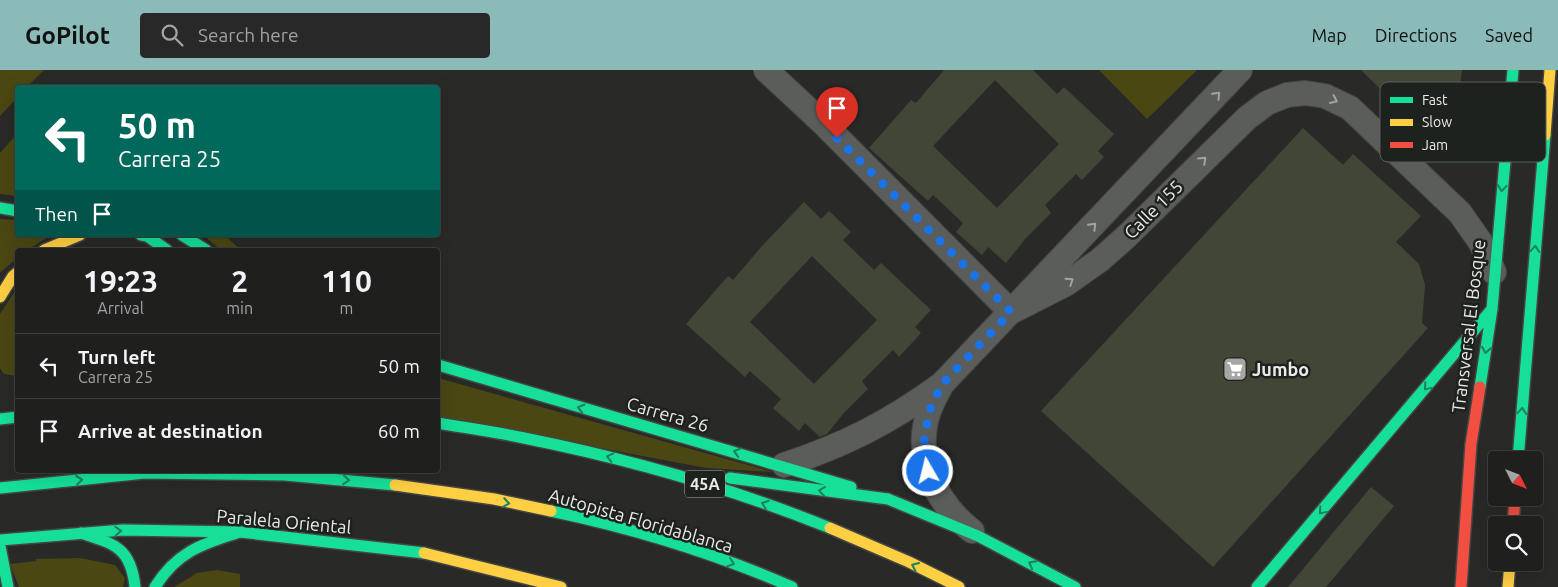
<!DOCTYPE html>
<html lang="en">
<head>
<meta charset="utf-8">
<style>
  :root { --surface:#1f201e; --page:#272827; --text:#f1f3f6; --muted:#a1a3a4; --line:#3c3e3c; --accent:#8bbbb9 }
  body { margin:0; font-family:Ubuntu,sans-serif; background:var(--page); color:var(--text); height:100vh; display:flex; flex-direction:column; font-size:19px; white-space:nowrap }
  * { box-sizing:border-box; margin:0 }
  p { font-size:16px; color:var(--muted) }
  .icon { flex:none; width:28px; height:28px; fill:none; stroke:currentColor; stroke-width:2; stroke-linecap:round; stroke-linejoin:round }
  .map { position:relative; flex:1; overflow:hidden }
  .details { position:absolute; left:15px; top:178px; width:425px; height:225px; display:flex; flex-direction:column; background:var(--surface); border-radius:5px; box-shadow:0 5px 20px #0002,0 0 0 1px var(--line) }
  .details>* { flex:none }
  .top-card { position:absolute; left:15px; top:15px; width:425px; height:152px; border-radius:5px; box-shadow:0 5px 20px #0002,0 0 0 1px var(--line); background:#00695c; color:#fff; overflow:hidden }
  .needle { width:32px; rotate:132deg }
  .buttons { position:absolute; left:1488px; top:381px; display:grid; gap:10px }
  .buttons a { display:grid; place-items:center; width:55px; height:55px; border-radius:5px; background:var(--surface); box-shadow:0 5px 20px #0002,0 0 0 1px var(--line); font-size:25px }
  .pin { position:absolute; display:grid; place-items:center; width:42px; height:42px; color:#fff; margin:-51px -21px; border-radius:50% 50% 50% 0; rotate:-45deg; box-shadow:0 0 5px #0007 }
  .pin .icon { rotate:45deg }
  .me { position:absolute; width:55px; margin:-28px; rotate:352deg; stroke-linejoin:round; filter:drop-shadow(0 0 4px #0008) }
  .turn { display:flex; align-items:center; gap:18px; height:105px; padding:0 20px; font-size:22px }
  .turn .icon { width:65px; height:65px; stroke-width:2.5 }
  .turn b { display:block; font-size:35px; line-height:42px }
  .then { display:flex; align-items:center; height:48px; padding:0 20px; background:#0003; gap:10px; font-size:19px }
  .eta { display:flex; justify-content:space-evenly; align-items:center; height:85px; text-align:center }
  .eta b { font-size:30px; font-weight:700; line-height:35px }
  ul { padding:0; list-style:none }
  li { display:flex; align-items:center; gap:15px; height:65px; padding:0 20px; border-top:1px solid var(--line) }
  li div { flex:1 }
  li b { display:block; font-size:19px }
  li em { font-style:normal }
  header { display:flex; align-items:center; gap:30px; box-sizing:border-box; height:70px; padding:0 25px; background:var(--accent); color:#111 }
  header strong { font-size:24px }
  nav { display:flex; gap:28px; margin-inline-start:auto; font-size:18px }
  .search { width:350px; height:45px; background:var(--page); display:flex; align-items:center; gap:12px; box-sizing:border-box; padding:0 18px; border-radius:5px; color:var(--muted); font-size:19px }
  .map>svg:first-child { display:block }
</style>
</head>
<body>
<header>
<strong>GoPilot</strong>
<div class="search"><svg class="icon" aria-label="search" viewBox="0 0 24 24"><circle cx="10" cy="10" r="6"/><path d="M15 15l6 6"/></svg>Search here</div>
<nav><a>Map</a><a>Directions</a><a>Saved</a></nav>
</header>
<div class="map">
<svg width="1558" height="517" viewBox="0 0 1558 517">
  <rect width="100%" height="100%" fill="#292a28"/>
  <path fill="#4b4713" d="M0 0H44L27 17 18 18 17 28 0 46Z
    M1099 0H1197L1147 49Z
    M17 64V126L0 124V83Z
    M0 149 17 150 18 165H51L27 180H18L17 188 0 203Z
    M203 165H224L241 180H221Z
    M17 218V306L4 304 0 298V244Z
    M438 308 773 402 706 398 542 367 438 354Z
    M80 488 115 495 125 508 123 517H19L10 494 36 491V489Z
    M217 500 240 504V517H174L197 503Z"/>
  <path fill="#424637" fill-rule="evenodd" d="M944 0H1033L1057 24 1064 17 1114 64 1098 81 1104 87 1082 110 1076 104 1045 135 1051 143 1026 168 1006 193 988 177 982 185 956 162 963 153 933 125 928 131 869 78 911 30 916 33ZM995 10 1059 74 997 138 933 76Z
    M1361 0H1462L1451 89Z
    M1303 58 1343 95 1353 84 1421 146 1396 172 1419 194 1425 215 1422 253 1428 258 1213 497 1041 341Z
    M804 132 821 149 829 141 851 162 843 170 874 200 881 193 931 240 915 257 921 263 899 287 893 280 862 311 868 319 843 344 827 364 820 367 805 353 799 361 773 338 781 329 750 301 745 307 686 254 728 206 733 210 762 176ZM812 186 877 250 814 314 750 252Z
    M1371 417 1394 436 1326 517H1288Z"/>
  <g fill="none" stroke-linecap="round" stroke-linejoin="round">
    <g stroke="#454644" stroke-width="26">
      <path id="street" d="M766 0 824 54 1011 242
        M1011 242 1066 214 1100 190 1127 166 1247 48 1267 33 1287 25 1305 23 1325 26 1350 38 1460 143 1481 173 1494 202
        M941 316C937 324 932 332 929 341 913 386 936 433 972 461
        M784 395C845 375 890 352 942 314L1240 0"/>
    </g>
    <g stroke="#454644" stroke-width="14">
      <path id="fast" d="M0 138 18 141
        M141 165 147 166 167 180
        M182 165 206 180
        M438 295 851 417
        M1480 317 1492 239 1513 0
        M0 349 18 347
        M438 353C467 358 496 362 524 368 629 389 731 418 830 458
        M1518 390 1545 65
        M730 408 888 429 978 466 1075 517
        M0 418 145 403 285 405 395 415
        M551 441C632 458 717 484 792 517
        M81 463C115 474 131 478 135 517
        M0 470 123 460 240 462 424 483
        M0 476 8 517
        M155 517C176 483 201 474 237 463
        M1257 517 1492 239"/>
    </g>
    <g stroke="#454644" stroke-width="14">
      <path id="slow" d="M1545 65 1550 0
        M44 180 80 165
        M0 227 13 206 18 202
        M395 415 494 429 551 441
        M830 458 909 492 959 517
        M424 483 561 517
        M1508 517 1510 492"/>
    </g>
    <g stroke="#454644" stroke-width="14">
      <path id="jam" d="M1513 455 1515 428
        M1461 517 1471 374 1480 317"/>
    </g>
    <use href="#street" stroke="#5b5d5b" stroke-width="24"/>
    <use href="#fast" stroke="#16e098" stroke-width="11"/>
    <use href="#slow" stroke="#ffcf43" stroke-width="11"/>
    <use href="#jam" stroke="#f24e42" stroke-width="11"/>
  </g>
  <defs><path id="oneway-chevron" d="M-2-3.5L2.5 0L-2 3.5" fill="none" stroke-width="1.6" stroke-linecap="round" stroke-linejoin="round" transform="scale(1.25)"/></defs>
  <g stroke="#a2a4a2">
    <use href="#oneway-chevron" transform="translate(1217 25) rotate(-47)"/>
    <use href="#oneway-chevron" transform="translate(1334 30) rotate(25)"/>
    <use href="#oneway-chevron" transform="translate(1203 90) rotate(-44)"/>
    <use href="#oneway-chevron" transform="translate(1093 156) rotate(-46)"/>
    <use href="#oneway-chevron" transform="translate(1070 211) rotate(-34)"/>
  </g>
  <g stroke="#1a815b">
    <use href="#oneway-chevron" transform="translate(1502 118) rotate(95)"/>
    <use href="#oneway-chevron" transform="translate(1535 179) rotate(-85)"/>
    <use href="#oneway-chevron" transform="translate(1486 280) rotate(99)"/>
    <use href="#oneway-chevron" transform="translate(1427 317) rotate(130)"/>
    <use href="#oneway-chevron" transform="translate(581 338) rotate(-164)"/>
    <use href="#oneway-chevron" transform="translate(1522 341) rotate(-85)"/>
    <use href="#oneway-chevron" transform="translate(737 382) rotate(-164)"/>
    <use href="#oneway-chevron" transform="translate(610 387) rotate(-167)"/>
    <use href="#oneway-chevron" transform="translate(79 410) rotate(-6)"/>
    <use href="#oneway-chevron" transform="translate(346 410) rotate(5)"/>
    <use href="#oneway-chevron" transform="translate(822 421) rotate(-173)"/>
    <use href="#oneway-chevron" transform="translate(506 433) rotate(10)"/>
    <use href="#oneway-chevron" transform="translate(765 434) rotate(-160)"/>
    <use href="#oneway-chevron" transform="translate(1322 441) rotate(130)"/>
    <use href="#oneway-chevron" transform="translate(118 461) rotate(-2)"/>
    <use href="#oneway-chevron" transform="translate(731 493) rotate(19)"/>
    <use href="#oneway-chevron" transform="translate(1032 494) rotate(-152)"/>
    <use href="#oneway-chevron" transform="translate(915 496) rotate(-156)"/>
  </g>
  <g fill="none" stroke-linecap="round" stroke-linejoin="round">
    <path stroke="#1a73e8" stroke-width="9" stroke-dasharray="0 16.2" d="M837 68 1011 242 942 314 929 342 924 372 928 401"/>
  </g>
  <defs>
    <g id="supermarket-square" transform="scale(1.25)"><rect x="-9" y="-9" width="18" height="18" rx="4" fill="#a6a7a5" stroke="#1e221e"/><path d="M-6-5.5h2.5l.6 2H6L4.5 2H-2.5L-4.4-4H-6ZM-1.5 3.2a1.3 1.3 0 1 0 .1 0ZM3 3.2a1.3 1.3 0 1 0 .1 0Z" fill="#fff"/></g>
  </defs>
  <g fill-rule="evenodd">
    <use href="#supermarket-square" x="1235" y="299"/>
  </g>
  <g text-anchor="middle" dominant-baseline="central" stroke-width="5" stroke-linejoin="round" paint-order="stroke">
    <rect fill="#1e221e" stroke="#acafac" stroke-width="1" x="685" y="400.5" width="40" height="27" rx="4"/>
    <g font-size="16" font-weight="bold" fill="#e9ebe9">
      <text x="705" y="414">45A</text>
    </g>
    <g font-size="18" fill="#e9ebe9" stroke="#1e221e">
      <text transform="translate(1153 139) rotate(-45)">Calle 155</text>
      <text transform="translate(1468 256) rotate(-83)">Transversal El Bosque</text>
      <text transform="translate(668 344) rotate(16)">Carrera 26</text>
      <text transform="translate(641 450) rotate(16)">Autopista Floridablanca</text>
      <text transform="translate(284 451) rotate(5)">Paralela Oriental</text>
    </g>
    <g font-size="18" font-weight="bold" fill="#e9ebe9" stroke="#1e221e" text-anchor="start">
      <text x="1252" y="299">Jumbo</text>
    </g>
  </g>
  <rect x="1380" y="12" width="166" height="80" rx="8" fill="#1e221e" stroke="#5b5e5b" stroke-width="1"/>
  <rect x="1390" y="27" width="23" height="6" fill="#16e098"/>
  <rect x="1390" y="49" width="23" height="7" fill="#ffcf43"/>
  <rect x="1390" y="72" width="23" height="6" fill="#f24e42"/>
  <g font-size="14" fill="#e9ebe9">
    <text x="1422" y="35">Fast</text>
    <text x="1422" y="57">Slow</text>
    <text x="1422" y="80">Jam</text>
  </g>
</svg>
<div class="buttons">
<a><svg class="needle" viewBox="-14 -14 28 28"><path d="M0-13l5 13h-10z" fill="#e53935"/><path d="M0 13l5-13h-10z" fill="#a1a3a4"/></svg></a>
<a><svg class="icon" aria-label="search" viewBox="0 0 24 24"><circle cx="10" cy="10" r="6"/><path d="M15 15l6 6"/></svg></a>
</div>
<div class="pin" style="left:837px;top:68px;background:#d93025"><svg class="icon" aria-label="arrive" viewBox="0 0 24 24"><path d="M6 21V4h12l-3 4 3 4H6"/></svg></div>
<svg class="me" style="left:928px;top:401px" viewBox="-20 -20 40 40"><circle r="17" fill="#1a73e8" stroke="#fff" stroke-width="3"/><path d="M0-11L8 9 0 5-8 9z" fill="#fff"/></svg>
<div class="top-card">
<div class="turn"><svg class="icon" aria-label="left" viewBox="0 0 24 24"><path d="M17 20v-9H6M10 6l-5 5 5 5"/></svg><div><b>50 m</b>Carrera 25</div></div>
<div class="then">Then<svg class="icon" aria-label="arrive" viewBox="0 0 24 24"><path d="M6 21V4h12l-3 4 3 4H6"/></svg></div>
</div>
<section class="details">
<div class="eta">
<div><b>19:23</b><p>Arrival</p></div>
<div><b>2</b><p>min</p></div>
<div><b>110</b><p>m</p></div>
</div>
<ul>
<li><svg class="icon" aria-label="left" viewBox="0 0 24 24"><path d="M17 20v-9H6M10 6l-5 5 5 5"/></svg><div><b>Turn left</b><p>Carrera 25</p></div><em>50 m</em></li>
<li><svg class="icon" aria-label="arrive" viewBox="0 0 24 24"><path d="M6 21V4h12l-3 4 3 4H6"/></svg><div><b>Arrive at destination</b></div><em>60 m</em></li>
</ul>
</section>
</div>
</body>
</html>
